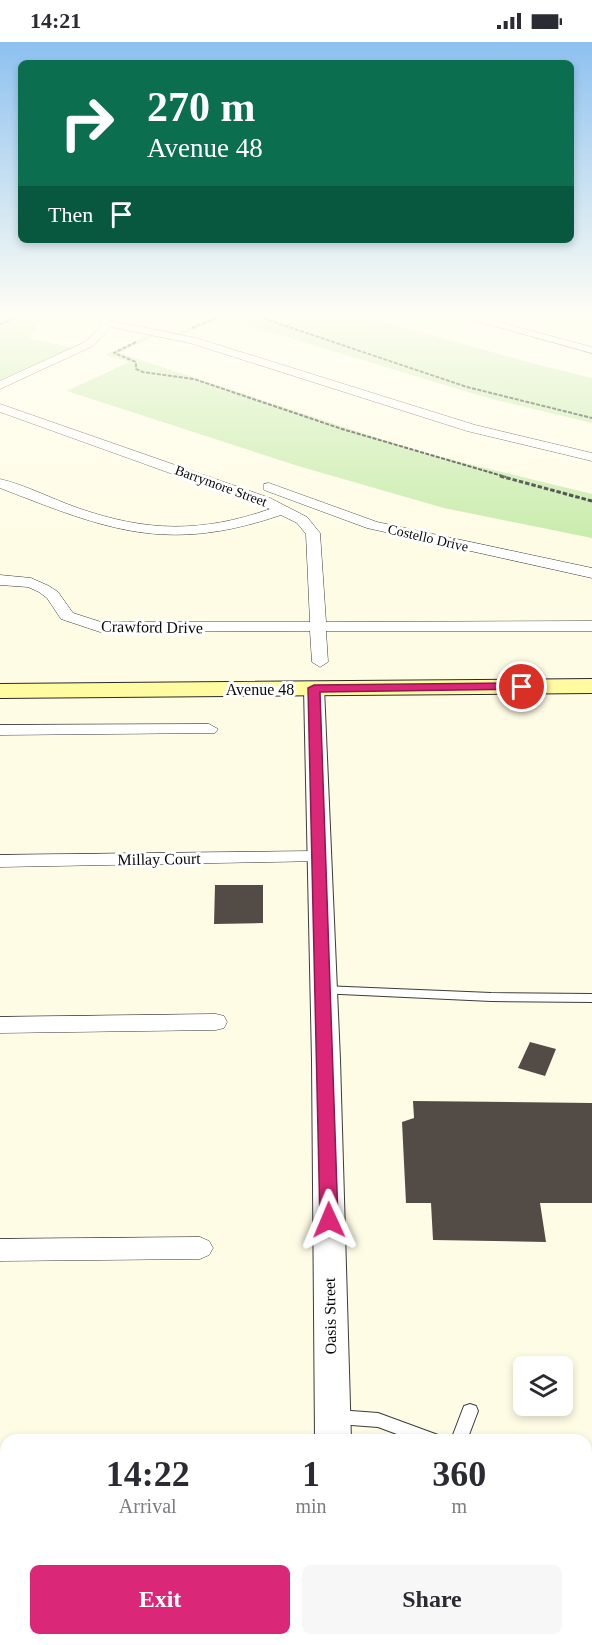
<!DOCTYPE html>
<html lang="en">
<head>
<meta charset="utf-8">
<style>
  :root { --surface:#fff; --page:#f7f7f7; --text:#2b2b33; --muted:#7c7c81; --accent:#db2777 }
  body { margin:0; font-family:"Times New Roman",serif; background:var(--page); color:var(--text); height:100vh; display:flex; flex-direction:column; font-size:22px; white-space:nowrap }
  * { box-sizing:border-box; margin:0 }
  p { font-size:20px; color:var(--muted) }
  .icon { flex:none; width:33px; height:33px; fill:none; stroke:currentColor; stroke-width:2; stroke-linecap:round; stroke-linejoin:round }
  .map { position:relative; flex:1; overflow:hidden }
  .side { position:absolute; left:0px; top:1392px; width:592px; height:212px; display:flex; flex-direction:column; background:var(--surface); border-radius:18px 18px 0 0; box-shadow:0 3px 9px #0003 }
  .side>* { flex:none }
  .guide { position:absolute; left:18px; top:18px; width:556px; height:183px; border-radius:9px; box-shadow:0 3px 9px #0003; background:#0b6e4f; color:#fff; overflow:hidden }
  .controls { position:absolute; left:513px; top:1314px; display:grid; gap:12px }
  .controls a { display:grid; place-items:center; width:60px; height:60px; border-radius:9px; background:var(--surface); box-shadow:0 3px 9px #0003; font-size:30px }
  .pin { position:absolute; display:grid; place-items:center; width:51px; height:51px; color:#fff; margin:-26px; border:3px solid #fff; border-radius:50%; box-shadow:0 2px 6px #0007 }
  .me { position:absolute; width:66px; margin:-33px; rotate:359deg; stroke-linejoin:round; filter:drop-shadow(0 0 4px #0008) }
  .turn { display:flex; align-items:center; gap:21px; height:126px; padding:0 30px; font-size:27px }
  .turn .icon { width:78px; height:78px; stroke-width:2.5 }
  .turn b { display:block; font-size:42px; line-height:51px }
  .then { display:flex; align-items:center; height:57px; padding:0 30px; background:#0003; gap:12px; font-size:22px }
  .eta { display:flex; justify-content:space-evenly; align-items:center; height:102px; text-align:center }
  .eta b { font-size:36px; font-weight:600; line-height:42px }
  .cta { display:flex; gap:12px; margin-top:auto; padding:12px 30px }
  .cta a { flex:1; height:69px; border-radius:9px; background:var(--accent); color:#fff; font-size:24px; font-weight:600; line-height:69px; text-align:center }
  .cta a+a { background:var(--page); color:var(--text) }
  .status { display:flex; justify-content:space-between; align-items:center; height:42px; padding:0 30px; background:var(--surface); direction:ltr }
  .status svg { height:16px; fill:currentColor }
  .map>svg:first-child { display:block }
</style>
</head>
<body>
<div class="status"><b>14:21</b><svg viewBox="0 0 49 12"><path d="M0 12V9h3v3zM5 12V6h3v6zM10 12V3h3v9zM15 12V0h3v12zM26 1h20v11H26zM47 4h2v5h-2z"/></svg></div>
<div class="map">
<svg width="592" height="1603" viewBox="0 0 592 1603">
  <rect width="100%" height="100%" fill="#fffce6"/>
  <path fill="#c9ecad" d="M0 273H44L29 296 72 306 0 338Z
    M213 273H359L539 323 592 336V381L488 356 223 276 172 297 156 293 119 311 423 411 592 452V496L444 466 298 424 67 349 129 320 105 313 161 287 177 291 217 274Z"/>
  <path fill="#534b45" d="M215 843H263V881L214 882Z
    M530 1000 556 1007 545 1034 518 1026Z
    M413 1059 592 1061V1161H540L546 1200 433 1198 431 1161H406L402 1080 414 1076Z"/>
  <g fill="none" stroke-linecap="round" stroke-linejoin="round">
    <g stroke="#3c3c3c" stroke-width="2">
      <path id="service" d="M323 944 491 951 592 952V960L491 959 319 951 317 948 319 945Z
        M470 1362 476 1364 478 1369 467 1398H451L464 1364Z
        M338 1368 378 1371 438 1393 440 1398H413L378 1385 338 1382 332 1380 330 1375 332 1370Z
        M592 1481V1512L586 1514V1483Z
        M436 1598H455L453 1603H434Z
        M547 1598H565L564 1603H546Z"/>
    </g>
    <g stroke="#3c3c3c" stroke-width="1">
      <path id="minor" d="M101 273H111V279L196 296 475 383 592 411V419L467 389 190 301 111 285 93 304 0 347V339L85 300 101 285Z
        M455 273H471L592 305V311Z
        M0 362 270 456 307 475 320 491 326 580 592 579V589H326L328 620 320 625 312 620 310 589 100 590 61 577 47 556 39 550 28 545 0 543V533L31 536 49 544 58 550 73 571 101 580H310L306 492 297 481 281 473C166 512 108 488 0 446V437C26 443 52 457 78 466 147 490 201 491 270 467L0 370Z
        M269 441 377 480 592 526V536L367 486 264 448V442Z
        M209 682 218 687 215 691 0 693V683Z
        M318 809 325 811 328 815 325 819 0 825V813Z
        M216 972 224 974 227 980 224 986 216 988 0 991V975Z
        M200 1195 209 1199 213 1206 209 1213 200 1217 0 1219V1197Z
        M6 1493V1523L0 1524V1494Z"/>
    </g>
    <g stroke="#3c3c3c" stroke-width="2">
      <path id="tertiary" d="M314 640 321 642 324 646 340 1018 351 1398H315L312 1018 304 646 307 642Z
        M317 1598H357V1603H317Z"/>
    </g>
    <g stroke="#2b2b2b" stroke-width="2">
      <path id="secondary" d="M592 637V651L0 656V642Z"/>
    </g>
    <path stroke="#2b2b2b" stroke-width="2" stroke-dasharray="4 1.5" stroke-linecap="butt" d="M253 273 467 345 592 376
      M0 282 24 273
      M192 286 224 273
      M136 300 114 311 136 320V327L143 330 194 337 342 387 506 435"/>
    <path stroke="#2b2b2b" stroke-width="3" stroke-dasharray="4.5 2" stroke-linecap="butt" d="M500 434 592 459"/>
    <use href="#service" fill="#fff" fill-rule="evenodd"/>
    <use href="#minor" fill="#fff" fill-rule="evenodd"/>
    <use href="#tertiary" fill="#fff" fill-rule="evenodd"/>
    <use href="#secondary" fill="#fffba1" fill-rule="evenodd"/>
  </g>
  <linearGradient id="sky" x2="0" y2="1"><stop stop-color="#8dc1f0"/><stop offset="0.55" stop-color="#fffef4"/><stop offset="1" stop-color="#fffef4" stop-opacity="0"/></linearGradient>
  <rect width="592" height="497" fill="url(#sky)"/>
  <path fill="#db2777" stroke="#8e194d" stroke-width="1.5" d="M522 641 527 642V647L320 650 338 1178 335 1183H322L320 1178 308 646 314 643Z"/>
  <g text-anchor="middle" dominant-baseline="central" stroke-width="6" stroke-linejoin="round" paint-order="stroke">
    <g font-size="14" fill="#090909" stroke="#fff">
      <text transform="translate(221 444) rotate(20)">Barrymore Street</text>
      <text transform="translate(428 496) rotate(13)">Costello Drive</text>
    </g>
    <g font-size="16" fill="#090909" stroke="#fff">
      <text transform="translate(152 585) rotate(1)">Crawford Drive</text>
      <text x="260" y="647">Avenue 48</text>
      <text transform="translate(159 817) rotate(-1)">Millay Court</text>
      <text transform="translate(330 1274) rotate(-91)">Oasis Street</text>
    </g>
  </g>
</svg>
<div class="controls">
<a><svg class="icon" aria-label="layers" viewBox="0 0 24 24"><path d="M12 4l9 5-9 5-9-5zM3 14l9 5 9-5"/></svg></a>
</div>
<div class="pin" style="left:522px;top:645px;background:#d93025"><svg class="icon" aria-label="arrive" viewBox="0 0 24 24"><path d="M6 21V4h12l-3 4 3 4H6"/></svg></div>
<svg class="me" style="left:329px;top:1178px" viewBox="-20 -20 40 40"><path d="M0-17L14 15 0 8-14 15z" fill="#db2777" stroke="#fff" stroke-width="4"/></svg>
<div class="guide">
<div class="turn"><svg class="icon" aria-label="right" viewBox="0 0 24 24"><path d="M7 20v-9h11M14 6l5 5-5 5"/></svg><div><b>270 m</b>Avenue 48</div></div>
<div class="then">Then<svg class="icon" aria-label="arrive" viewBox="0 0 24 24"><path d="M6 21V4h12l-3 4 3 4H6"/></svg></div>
</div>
<section class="side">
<div class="eta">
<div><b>14:22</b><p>Arrival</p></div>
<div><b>1</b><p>min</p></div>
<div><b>360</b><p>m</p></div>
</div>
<div class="cta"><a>Exit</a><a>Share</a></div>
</section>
</div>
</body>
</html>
